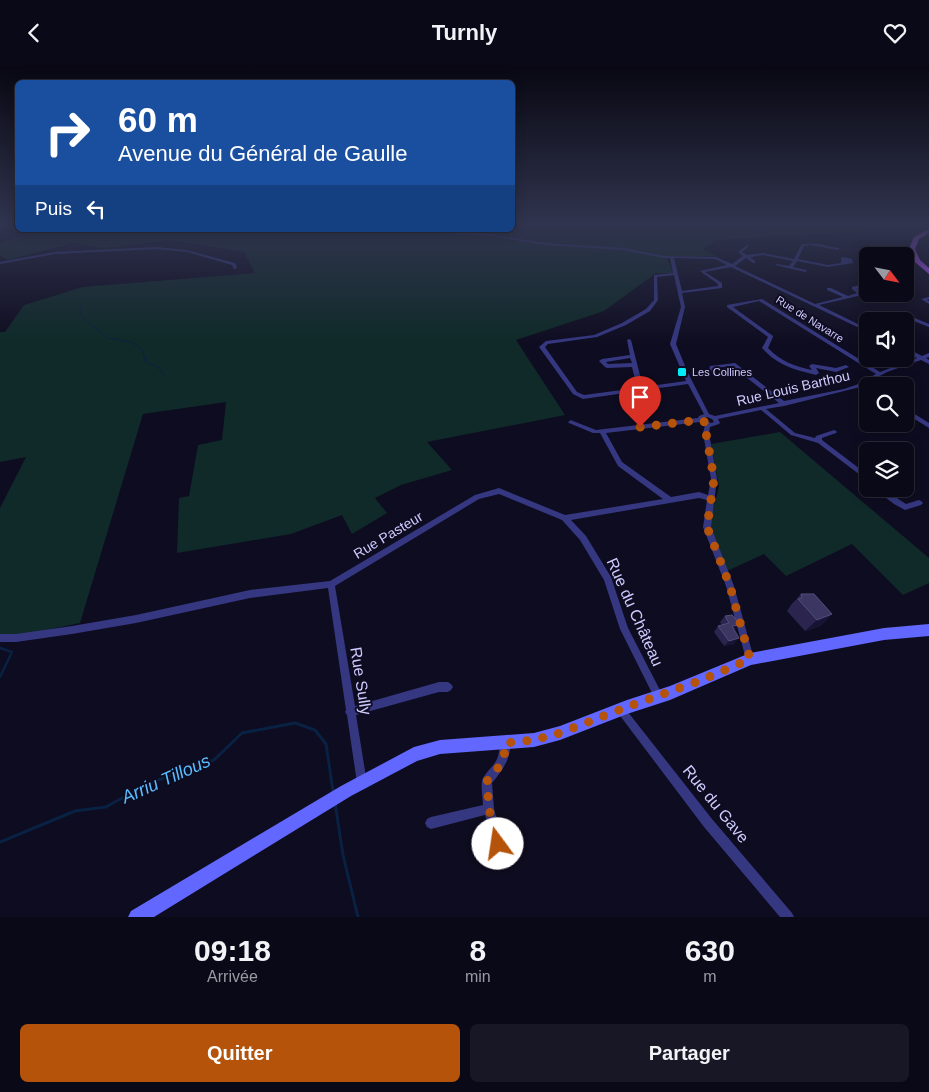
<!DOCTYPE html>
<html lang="fr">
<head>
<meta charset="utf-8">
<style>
  :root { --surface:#0a0918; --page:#181725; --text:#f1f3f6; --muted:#999aa2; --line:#2a2a37; --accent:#b45309 }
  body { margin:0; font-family:Arial,sans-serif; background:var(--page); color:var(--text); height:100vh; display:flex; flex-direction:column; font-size:19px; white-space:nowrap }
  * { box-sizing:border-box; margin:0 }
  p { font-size:16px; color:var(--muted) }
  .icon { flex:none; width:28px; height:28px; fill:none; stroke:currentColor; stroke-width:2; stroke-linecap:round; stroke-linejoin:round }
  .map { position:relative; height:852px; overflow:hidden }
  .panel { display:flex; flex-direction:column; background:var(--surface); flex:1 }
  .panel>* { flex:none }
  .banner { position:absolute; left:15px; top:15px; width:500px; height:152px; border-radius:8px; box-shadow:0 2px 12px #0003,0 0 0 1px var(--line); background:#1a4fa0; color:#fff; overflow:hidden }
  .needle { width:32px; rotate:122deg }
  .fabs { position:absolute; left:859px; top:182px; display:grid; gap:10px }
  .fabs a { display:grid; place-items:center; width:55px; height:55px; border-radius:8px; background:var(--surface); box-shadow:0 2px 12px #0003,0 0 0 1px var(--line); font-size:25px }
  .pin { position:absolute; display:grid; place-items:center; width:42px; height:42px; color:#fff; margin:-51px -21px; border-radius:50% 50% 50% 0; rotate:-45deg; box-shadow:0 0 5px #0007 }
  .pin .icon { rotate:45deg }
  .me { position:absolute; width:55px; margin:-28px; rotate:346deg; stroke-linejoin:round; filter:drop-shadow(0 0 4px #0008) }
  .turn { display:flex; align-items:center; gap:18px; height:105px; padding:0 20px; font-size:22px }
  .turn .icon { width:65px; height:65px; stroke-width:2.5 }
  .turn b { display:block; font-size:35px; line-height:42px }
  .then { display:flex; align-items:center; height:48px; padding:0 20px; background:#0003; gap:10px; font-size:19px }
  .eta { display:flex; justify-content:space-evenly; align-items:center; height:85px; text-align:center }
  .eta b { font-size:30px; font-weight:800; line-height:35px }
  .primary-button { display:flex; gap:10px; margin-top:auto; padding:10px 20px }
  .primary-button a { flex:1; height:58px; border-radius:8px; background:var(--accent); color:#fff; font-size:20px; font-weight:800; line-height:58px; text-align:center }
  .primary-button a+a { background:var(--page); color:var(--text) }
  header { display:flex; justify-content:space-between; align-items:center; height:65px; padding:0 20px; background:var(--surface); font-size:22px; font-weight:800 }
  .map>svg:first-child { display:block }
</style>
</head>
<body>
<header><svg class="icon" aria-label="back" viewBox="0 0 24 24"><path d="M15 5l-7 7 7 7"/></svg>Turnly<svg class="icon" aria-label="heart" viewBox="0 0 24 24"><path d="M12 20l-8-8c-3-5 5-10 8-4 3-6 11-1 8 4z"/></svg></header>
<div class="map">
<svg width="929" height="852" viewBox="0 0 929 852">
  <rect width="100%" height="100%" fill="#0e0c20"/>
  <path fill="#0f2a28" d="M513 159H929L821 169 716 175 703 184 717 191H666L673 208H656L604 246 516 275 565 350 427 377 452 405 401 420 375 433 387 448 352 469 342 450 291 469 177 488 179 433 189 431 198 380 222 375 226 337 143 349 80 558 2 574 0 578V443L26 392 0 397V267H5L24 240 83 222 255 208 244 187 170 175 104 183 73 178 8 195 0 190V178L30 169 32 165H512Z
    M780 367 929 493V518L903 530 852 479 786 511 764 489 727 506 708 463 719 422 711 379Z"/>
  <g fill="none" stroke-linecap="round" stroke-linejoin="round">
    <path stroke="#092142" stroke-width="1" d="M81 240V251L108 273 132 277 143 286 145 297 158 302 166 312"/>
    <path stroke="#092142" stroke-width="2.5" d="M0 583 12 587 0 612"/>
    <path stroke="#092142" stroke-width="3" d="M335 738 343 790 358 852
      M0 777 75 746 106 742 147 719 214 695 242 668 295 658 315 665 326 679 333 726"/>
    <path fill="#353781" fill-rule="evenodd" d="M421 165H437L490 169 545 178 623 183 664 191 716 192 732 199 743 191 738 187 747 180 749 181 742 187 747 190 763 188 794 194 801 180C813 176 827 181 839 183V185H838L810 180 804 181 798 194 828 200 841 198V193L843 192 852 194 853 198 828 202 797 196 793 202 806 205 807 206 805 207 775 200 777 199 789 201 793 196 763 190 750 192 755 196V198H753L746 193 735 201 815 239 843 232 827 225V223H831L848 231 857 228 852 224V222L868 218V220L857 224 862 228V230L819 240 868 264V267L731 202 705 207 722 218V223L682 228 685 242 676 279 688 308 709 349 715 351 779 338 732 301 715 303 714 306 712 307 709 305 710 301 735 298 784 336 844 324 856 320 876 309 759 236 733 242 773 271V272L768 283C780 296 794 301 812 305L809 301 812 299 836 303 846 300 849 302 836 307 816 303 819 308 816 310C795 305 777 300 762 283L768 272 727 242V240L762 234 880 307 917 293 905 286V282L922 291 929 288V292L926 293 929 295V299L921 295 887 307 860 322 784 341 766 344 795 368 815 373 816 371 834 365 836 366 837 367 836 368 822 373V375L868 410V416L818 378 791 370 761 345 718 354 720 358 719 359 710 362 709 368 717 414 711 462 734 521 754 594 753 597 750 598 747 597 746 594 726 521 703 462 707 435 699 433 571 455 586 471 611 512 628 563 663 631 661 634 658 636 655 634 620 564 604 515 580 475 562 455 499 429 479 434 335 521 355 641 439 617H448L451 619 453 622 451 625 448 627H439L356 650 367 718 366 722 362 723 358 722 357 718 347 650 345 647 346 645 328 523 250 533 136 558 72 569 16 577H0V569H16L72 561 136 550 250 525 330 516 475 430 499 423 565 450 663 434 618 401 600 368H593L569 358 568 357 571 355 573 356 596 365 698 353 699 351 704 349 688 319 583 334 573 329 539 282 546 276 594 270 622 258 646 244 654 235V210L673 208 670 193H664L623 185 545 180 490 171 423 166ZM674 193 715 194 727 200 700 206 718 219V221L682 226ZM674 210 681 242 670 279 686 316 643 322 631 275 629 274 627 275 630 290 602 294 599 296 605 302 607 303 632 302 637 323 584 330 577 327 545 282 548 279 597 272 626 260 650 246 658 235 657 212ZM630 293 632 298 608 299 606 297ZM707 352 712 354 714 357 711 358 705 355 704 353ZM700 357 705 360 703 368 711 414 708 430 699 427 671 432 622 397 606 368Z
      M156 182 187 185 235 198 237 203 234 204 232 200 187 187 156 184 55 189 0 199V197L55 187Z
      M929 232V234L927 235 929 236V239L921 234Z
      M906 251H910L929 259V262L906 253Z
      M905 343 929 358V363L905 348Z
      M876 424H883L906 439 919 435 921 436 923 438 921 440 905 445 894 439 877 426Z
      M621 640 624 642 712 754 792 848 794 852H780L704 762 618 648 616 645 618 642Z
      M505 673 509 674C514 690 502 706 492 718L494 744 503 775 508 777 510 781 508 785 504 787 494 783 485 750 431 764 427 762 425 758 427 754 431 752 483 740C483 733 480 718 483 713 487 706 494 701 497 694 500 687 499 681 501 674Z"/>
    <path fill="#6267ff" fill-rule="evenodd" d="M929 559V571L884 575 751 600 670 635 627 649 560 675 534 682 440 689 417 696 351 731 154 852H128L131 846 341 721 414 682 440 675 534 668 560 661 627 635 670 621 750 588 884 563Z"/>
    <path fill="#b452ff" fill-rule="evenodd" d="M929 164V168L919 174 915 184 920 195 929 203V209L915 197 909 184 914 172Z"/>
  </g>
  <path fill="#2a244f" d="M801 529 832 549 820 561 805 566 787 546 790 542V541Z
    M725 551 739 560 734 565V579L724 581 714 567 718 561 722 560 720 557Z"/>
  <path fill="#181334" d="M832 549 820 561 805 566 817 555Z
    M739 560 734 566 732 561Z
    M739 573 734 579 724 581 729 576Z"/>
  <path fill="#3c3662" stroke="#534d7b" d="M801 529H814L832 549 817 555 798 534 802 533Z
    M732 550 735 553 739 560 732 561 739 573 729 576 718 561 729 558 725 551Z"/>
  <linearGradient id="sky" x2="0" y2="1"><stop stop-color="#080712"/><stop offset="0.57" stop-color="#30344e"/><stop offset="1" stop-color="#30344e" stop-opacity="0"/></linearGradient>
  <rect width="929" height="279" fill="url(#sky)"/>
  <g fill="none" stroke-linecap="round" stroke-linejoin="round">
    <path stroke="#b45309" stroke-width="9" stroke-dasharray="0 16.2" d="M498 779 489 744 487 716C498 704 506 695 505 678L534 675 560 668 627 642 702 615 750 594 730 521 707 462 714 414 706 368 708 359 701 355 640 362"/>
  </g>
  <rect fill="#00ecf6" stroke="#0e0c20" stroke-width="2" x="677" y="302" width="10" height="10" rx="2.5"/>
  <g text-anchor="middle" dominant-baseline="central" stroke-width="4" stroke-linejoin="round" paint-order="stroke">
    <g font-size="11" fill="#cecbff" stroke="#0e0c20">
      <text transform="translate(810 254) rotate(32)">Rue de Navarre</text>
    </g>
    <g font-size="11" fill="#cecbff" stroke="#0e0c20" text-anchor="start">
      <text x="692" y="307">Les Collines</text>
    </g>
    <g font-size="14" fill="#cecbff" stroke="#0e0c20">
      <text transform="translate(793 323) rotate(-13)">Rue Louis Barthou</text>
      <text transform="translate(388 470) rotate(-31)">Rue Pasteur</text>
    </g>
    <g font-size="16" fill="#cecbff" stroke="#0e0c20">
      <text transform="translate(635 547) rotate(66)">Rue du Château</text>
      <text transform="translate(361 616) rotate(81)">Rue Sully</text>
      <text transform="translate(716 739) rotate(51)">Rue du Gave</text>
    </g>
    <g font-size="18" font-style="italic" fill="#59bcff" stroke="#0e0c20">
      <text transform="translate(166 714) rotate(-24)">Arriu Tillous</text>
    </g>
  </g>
</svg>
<div class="fabs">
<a><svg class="needle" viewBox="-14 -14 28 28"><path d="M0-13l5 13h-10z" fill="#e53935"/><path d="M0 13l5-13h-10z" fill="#999aa2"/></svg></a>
<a><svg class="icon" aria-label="sound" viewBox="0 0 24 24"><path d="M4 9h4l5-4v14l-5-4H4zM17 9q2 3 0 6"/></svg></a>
<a><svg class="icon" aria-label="search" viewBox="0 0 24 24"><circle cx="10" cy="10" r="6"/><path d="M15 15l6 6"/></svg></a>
<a><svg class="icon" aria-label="layers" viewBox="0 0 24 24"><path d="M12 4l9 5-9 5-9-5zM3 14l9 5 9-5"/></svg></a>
</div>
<div class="pin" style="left:640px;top:362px;background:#d93025"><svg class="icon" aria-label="arrive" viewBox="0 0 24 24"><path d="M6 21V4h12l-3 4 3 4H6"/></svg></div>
<svg class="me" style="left:498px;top:779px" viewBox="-20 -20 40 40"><circle r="19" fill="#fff"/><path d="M0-13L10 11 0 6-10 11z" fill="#b45309"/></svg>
<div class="banner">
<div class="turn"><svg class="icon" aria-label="right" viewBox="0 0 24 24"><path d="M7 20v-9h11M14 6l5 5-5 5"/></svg><div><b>60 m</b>Avenue du Général de Gaulle</div></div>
<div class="then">Puis<svg class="icon" aria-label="left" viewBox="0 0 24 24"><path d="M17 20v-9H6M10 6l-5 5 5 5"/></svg></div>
</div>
</div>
<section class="panel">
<div class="eta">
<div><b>09:18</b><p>Arrivée</p></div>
<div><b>8</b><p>min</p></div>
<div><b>630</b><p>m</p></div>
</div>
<div class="primary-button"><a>Quitter</a><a>Partager</a></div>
</section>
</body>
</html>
